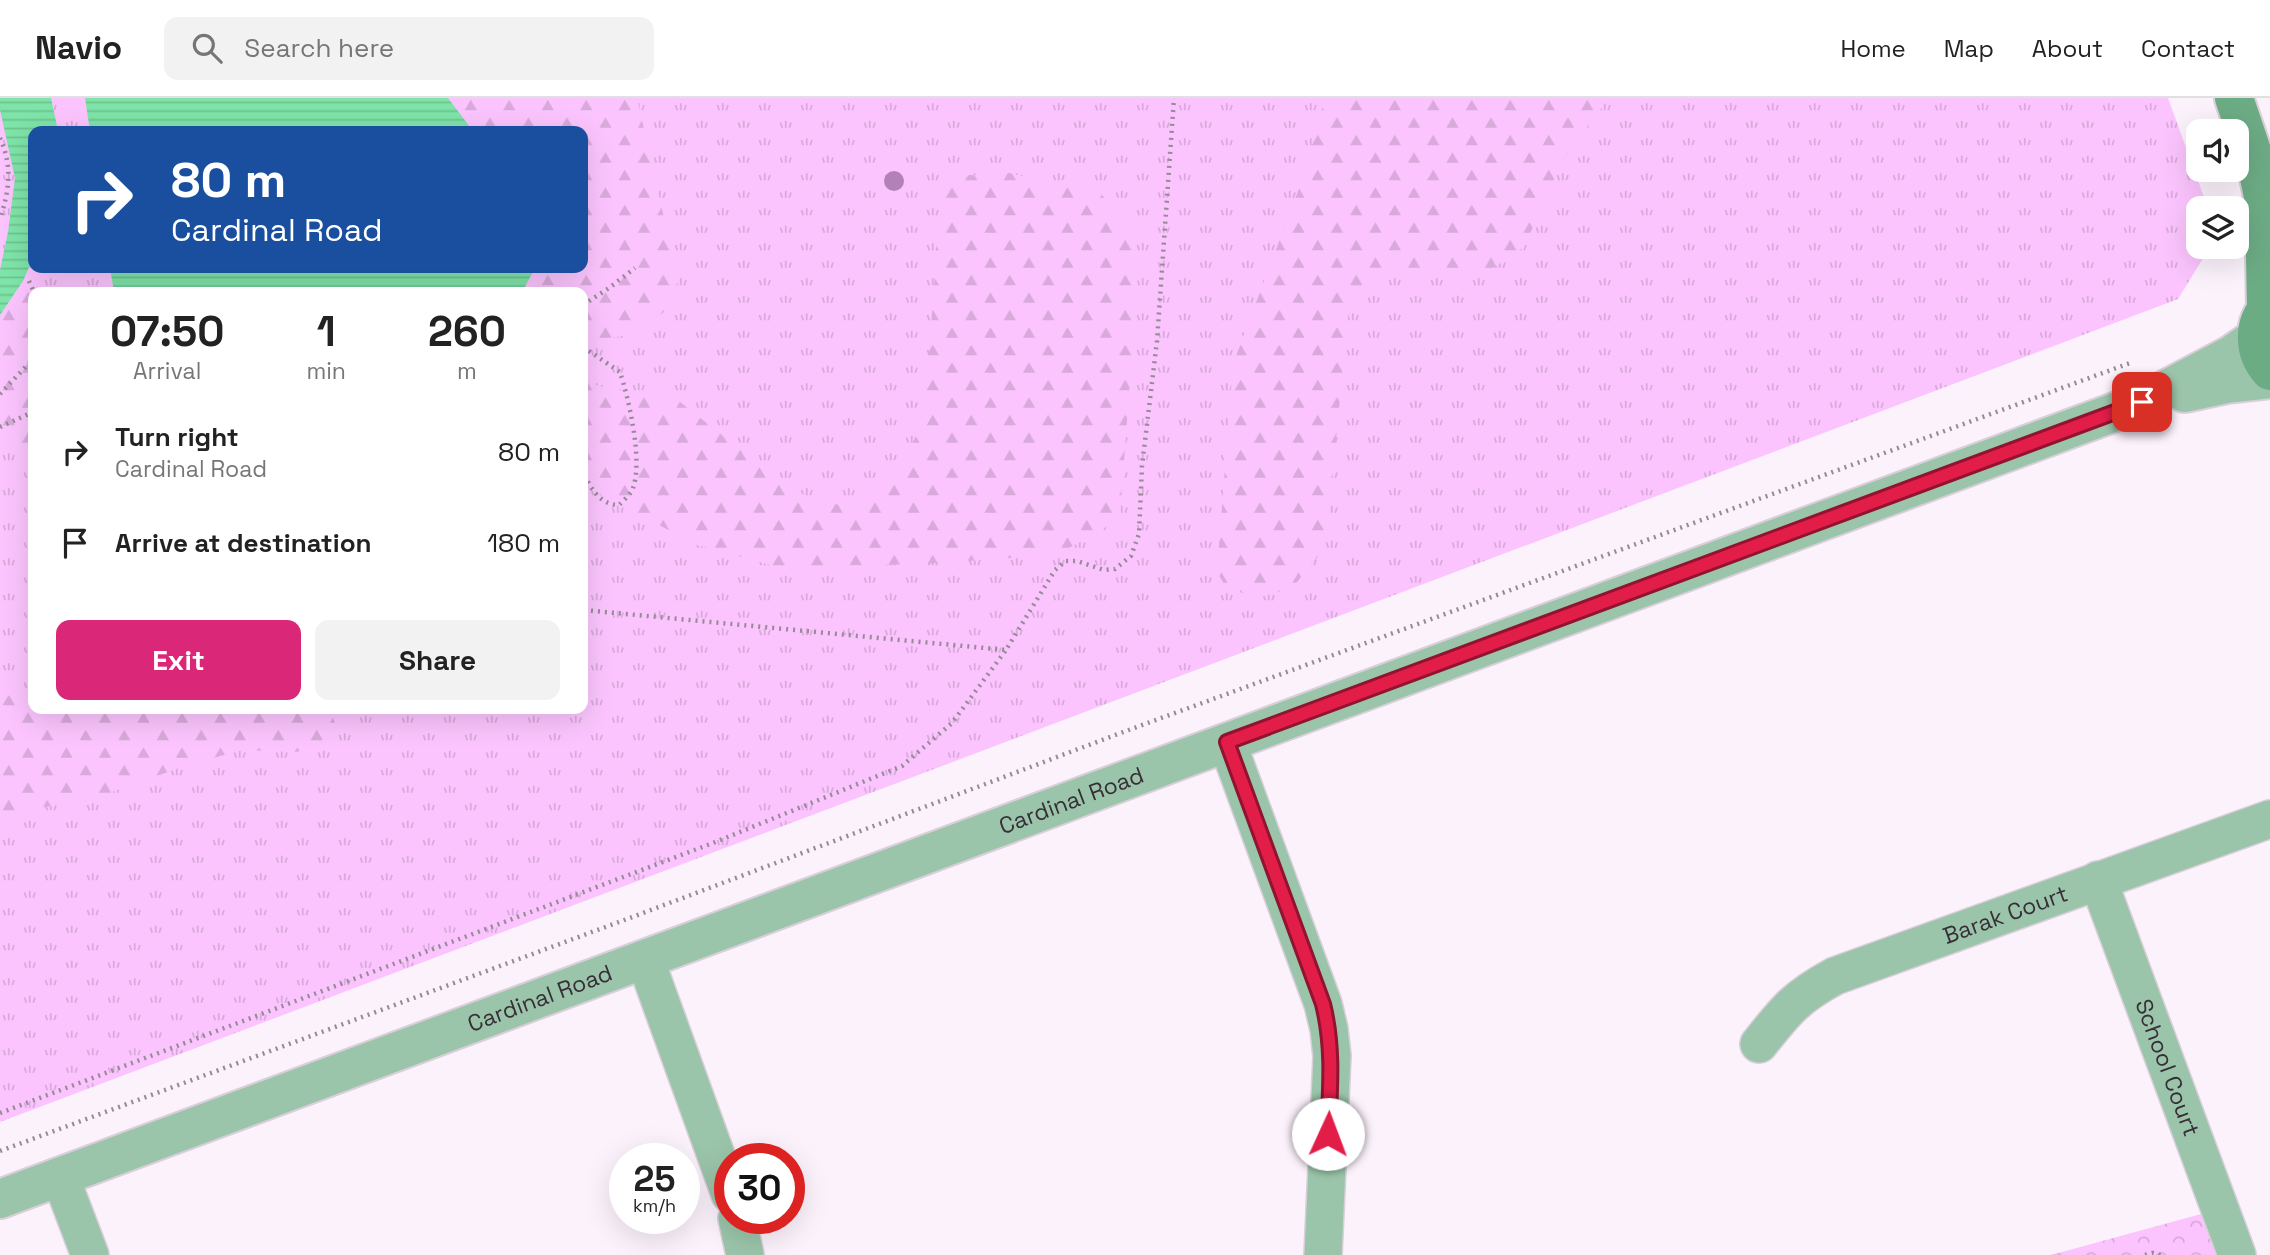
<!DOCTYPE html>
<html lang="en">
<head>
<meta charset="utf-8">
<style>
  :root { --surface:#fff; --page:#f2f2f2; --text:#222; --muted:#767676; --line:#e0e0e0; --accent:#db2777 }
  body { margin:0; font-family:"Space Grotesk",sans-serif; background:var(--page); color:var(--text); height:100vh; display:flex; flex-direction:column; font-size:26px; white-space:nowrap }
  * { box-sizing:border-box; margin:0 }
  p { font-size:23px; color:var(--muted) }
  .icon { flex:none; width:38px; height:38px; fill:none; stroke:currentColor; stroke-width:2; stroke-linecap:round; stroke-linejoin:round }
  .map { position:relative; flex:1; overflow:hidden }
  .details { position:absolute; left:28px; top:189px; width:560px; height:427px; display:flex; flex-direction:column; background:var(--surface); border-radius:14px; box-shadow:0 7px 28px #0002 }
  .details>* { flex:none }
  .guide { position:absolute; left:28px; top:28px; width:560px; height:147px; border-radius:14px; box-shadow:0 7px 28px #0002; background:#1a4fa0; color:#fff; overflow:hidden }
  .controls { position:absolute; left:2186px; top:21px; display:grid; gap:14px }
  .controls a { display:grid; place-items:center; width:63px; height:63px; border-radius:14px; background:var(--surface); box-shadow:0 7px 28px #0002; font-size:35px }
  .speed { position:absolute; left:609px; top:1045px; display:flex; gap:14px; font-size:35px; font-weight:700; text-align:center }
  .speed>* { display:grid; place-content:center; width:91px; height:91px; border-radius:50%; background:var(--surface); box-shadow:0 7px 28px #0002; line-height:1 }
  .speed small { font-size:18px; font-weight:400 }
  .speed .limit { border:10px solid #d22; background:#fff; color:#111 }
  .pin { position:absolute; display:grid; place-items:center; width:60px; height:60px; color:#fff; margin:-30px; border-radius:14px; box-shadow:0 4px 10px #0006 }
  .me { position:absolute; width:77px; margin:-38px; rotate:2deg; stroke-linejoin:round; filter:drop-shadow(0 0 5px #0008) }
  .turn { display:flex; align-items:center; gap:24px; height:147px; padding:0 28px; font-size:32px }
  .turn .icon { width:91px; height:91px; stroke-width:2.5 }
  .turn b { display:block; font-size:49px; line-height:60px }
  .eta { display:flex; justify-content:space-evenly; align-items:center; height:119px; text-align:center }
  .eta b { font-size:42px; font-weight:600; line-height:49px }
  .button { display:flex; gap:14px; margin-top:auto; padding:14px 28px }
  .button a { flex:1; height:80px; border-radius:14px; background:var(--accent); color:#fff; font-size:28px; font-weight:600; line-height:80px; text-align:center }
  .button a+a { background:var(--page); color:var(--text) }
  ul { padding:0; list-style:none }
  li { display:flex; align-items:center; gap:21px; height:91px; padding:0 28px }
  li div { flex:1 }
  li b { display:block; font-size:26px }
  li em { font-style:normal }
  header { display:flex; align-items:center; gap:42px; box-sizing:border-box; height:98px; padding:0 35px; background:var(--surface); border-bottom:2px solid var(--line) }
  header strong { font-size:33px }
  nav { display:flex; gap:38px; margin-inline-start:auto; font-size:24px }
  .search { width:490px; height:63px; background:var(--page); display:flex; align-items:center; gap:18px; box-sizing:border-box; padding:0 24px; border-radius:14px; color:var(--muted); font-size:26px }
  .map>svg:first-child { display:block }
</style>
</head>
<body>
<header>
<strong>Navio</strong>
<div class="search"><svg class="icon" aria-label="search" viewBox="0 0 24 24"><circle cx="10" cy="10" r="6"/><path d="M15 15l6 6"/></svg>Search here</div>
<nav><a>Home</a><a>Map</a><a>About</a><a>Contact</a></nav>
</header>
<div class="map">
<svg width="2270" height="1157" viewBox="0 0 2270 1157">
  <defs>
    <pattern id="grass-tufts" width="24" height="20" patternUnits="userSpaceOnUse" patternTransform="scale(1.75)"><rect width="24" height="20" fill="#fbc4fe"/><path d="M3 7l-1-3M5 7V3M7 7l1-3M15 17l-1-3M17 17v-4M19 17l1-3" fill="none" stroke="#d8a9da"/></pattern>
    <pattern id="forest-firs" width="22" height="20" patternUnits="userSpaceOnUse" patternTransform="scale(1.75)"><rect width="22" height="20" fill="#fbc4fe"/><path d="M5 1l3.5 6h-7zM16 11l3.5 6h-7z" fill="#d8a9da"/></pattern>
    <pattern id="park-crowns" width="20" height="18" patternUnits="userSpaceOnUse" patternTransform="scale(1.75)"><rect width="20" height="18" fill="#fbc4fe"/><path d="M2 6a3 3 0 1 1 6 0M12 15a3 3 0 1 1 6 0" fill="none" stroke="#d8a9da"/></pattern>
    <pattern id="water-rules" width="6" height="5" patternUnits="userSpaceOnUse" patternTransform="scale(1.75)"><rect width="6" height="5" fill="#7ee4a8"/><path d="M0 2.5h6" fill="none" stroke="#6ec491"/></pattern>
  </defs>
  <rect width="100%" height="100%" fill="#fcf2fc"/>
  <path fill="url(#grass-tufts)" fill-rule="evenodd" d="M0 0H2168L2208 110H2198V149H2210L2178 201 0 1024ZM33 33H583V170H33ZM33 194H583V611H33Z"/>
  <path fill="url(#forest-firs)" d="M448 0H637L678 182 668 211 634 236 597 242 583 231V194H532L525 189 535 170H583V33H473Z
    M1325 0H1609L1564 60 1524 149 1486 175 1383 169 1365 181 1348 217 1329 415 1317 460 1292 490 1254 501 1224 486 1217 474 1233 266 1303 80Z
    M1005 74 1102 97 1129 130 1139 163 1120 416 1100 434 1055 457 923 466 778 469 697 447 583 387V283L603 289 675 300 761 368 813 403 856 409 893 384 924 322 941 97 963 78Z
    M23 183 35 194 33 355 4 349 0 350V217Z
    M33 596V611H118L176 619 191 611H329L336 627 334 643 296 654 241 652 182 669 98 699 75 705 35 710 0 722V598Z"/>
  <path fill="url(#park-crowns)" d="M2201 1116 2218 1157H2051Z"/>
  <path fill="url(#water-rules)" d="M0 0H51L58 33H33V160L23 183 0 217V172L8 134 15 80 0 12Z
    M85 0H448L473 33H90Z
    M110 170H535L525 189 518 194H114Z"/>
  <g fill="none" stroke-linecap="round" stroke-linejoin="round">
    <g stroke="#d9cfd9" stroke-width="40">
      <g id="minor">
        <path d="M1227 644 1323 906 1329 931 1332 958 1323 1157"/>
        <path id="s1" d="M2098 782 2237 1157"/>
        <path d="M645 861 730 1096"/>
        <path id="s2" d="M1759 946C1786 912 1796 899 1835 878L2270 721"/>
        <path d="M60 1078 90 1157"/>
        <path d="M737 1120 745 1157"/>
      </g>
    </g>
    <g stroke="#d9cfd9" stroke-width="42">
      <g id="tertiary">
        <path d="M2185 295 2227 286 2270 281"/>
        <path id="s3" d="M0 1101 2142 304 2231 257 2257 239"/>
      </g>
    </g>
    <g stroke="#d9cfd9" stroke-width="42">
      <path id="secondary" d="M2234 0 2256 65 2264 103 2266 212
        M2270 207C2252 226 2253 254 2270 273"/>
    </g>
    <path stroke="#948b94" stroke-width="4.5" stroke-dasharray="2 5" stroke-linecap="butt" d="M0 40C13 69 9 93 0 121
      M29 183 34 194
      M583 207 609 190 635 170
      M583 249 620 274C629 302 643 362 633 390 631 396 624 402 619 407 600 407 589 389 583 372
      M0 296 33 261
      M0 329 33 314
      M584 512 1006 552 1055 472 1066 463H1077L1104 472 1115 471 1131 458 1139 436 1142 368 1157 243 1174 0
      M0 1015 713 745 902 668 952 625 1006 552
      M0 1053 619 824 1134 630 2130 265
      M2145 1157 2153 1155 2161 1157"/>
    <use href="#minor" stroke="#9bc5aa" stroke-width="37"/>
    <use href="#tertiary" stroke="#9bc5aa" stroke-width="38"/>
    <use href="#secondary" stroke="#6cac85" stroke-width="38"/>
  </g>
  <circle fill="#b281b7" cx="894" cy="83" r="10"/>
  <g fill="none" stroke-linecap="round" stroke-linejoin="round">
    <g stroke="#92132f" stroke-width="18">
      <path id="route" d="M1328 1036C1330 992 1334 950 1323 906L1227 644 2142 304"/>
    </g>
    <use href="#route" stroke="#e11d48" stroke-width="12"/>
  </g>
  <g text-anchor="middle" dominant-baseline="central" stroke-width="5" stroke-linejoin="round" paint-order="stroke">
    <g font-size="23" fill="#372e37" stroke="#fff">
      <text stroke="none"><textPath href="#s3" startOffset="1143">Cardinal Road</textPath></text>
      <text stroke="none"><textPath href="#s2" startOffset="284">Barak Court</textPath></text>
      <text stroke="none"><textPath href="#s3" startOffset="576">Cardinal Road</textPath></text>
      <text stroke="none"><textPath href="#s1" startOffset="200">School Court</textPath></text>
    </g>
  </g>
</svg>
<div class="controls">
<a><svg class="icon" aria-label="sound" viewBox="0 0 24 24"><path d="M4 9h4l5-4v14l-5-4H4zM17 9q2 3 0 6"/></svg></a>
<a><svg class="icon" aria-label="layers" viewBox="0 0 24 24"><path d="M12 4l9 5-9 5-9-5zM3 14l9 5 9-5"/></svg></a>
</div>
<div class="speed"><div>25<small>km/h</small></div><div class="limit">30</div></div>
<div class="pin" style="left:2142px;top:304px;background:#d93025"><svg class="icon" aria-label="arrive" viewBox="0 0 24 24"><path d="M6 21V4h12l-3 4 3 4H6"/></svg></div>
<svg class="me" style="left:1328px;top:1036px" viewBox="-20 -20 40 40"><circle r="19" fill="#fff"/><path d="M0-13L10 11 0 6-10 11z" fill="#e11d48"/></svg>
<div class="guide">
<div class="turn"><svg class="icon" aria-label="right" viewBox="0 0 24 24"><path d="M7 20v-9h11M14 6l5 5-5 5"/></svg><div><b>80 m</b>Cardinal Road</div></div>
</div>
<section class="details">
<div class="eta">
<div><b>07:50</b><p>Arrival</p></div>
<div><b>1</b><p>min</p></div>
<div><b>260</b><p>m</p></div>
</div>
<ul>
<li><svg class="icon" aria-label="right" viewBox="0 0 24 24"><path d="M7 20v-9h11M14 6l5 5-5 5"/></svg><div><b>Turn right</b><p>Cardinal Road</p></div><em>80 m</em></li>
<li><svg class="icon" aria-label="arrive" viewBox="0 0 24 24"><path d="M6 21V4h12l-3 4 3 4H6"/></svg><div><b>Arrive at destination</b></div><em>180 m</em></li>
</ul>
<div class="button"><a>Exit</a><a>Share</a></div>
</section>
</div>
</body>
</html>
